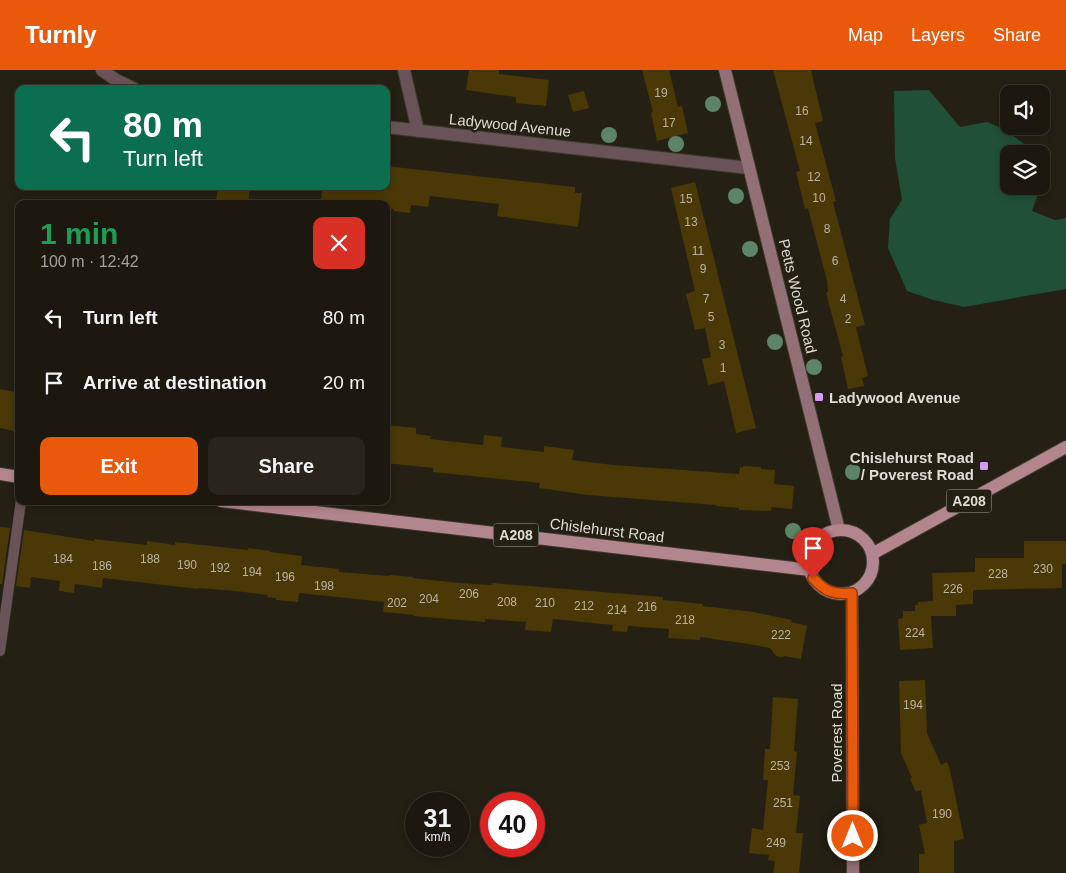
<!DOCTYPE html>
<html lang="en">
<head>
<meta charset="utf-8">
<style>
  :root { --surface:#1c180f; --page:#29251d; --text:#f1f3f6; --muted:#a0a09e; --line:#3a372f; --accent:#ea580c }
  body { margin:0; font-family:Helvetica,sans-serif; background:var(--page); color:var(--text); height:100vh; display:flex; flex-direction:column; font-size:19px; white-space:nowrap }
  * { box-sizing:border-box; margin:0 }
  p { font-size:16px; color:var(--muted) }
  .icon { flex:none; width:28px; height:28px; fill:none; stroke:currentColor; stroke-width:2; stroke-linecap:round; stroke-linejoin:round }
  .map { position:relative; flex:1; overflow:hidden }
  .sheet { position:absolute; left:15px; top:130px; width:375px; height:305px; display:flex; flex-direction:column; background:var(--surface); border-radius:10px; box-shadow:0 2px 8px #0003,0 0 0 1px var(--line) }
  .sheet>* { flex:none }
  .guide { position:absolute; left:15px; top:15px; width:375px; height:105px; border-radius:10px; box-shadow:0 2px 8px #0003,0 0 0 1px var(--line); background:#0b6e4f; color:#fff; overflow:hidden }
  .fabs { position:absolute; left:1000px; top:15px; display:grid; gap:10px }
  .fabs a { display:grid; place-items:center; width:50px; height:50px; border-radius:10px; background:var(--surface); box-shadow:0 2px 8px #0003,0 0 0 1px var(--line); font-size:25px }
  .speed { position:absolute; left:405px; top:722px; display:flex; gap:10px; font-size:25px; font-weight:700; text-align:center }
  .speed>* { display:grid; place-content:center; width:65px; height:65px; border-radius:50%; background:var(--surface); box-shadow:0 2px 8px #0003,0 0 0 1px var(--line); line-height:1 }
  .speed small { font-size:12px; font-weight:400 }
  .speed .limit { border:8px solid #d22; background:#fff; color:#111 }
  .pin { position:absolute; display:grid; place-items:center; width:42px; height:42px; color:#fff; margin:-51px -21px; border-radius:50% 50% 50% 0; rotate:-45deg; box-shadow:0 0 5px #0007 }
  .pin .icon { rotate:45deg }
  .me { position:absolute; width:55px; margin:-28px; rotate:0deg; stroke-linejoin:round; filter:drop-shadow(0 0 4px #0008) }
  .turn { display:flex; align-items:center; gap:18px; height:105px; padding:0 25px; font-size:22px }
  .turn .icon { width:65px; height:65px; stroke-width:2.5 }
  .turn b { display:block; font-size:35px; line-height:42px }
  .round { display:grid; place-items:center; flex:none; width:52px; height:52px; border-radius:10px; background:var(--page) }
  .summary { display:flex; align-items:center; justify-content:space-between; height:85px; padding:0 25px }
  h1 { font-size:30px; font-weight:600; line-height:38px; color:#1e9e55 }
  .button { display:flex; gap:10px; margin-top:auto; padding:10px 25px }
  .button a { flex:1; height:58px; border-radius:10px; background:var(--accent); color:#fff; font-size:20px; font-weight:600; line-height:58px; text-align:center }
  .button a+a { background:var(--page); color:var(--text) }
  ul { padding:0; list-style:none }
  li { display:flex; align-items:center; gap:15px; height:65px; padding:0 25px }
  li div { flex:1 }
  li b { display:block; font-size:19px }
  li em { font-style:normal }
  header { display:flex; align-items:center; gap:30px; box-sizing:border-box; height:70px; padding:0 25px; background:var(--accent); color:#fff }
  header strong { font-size:24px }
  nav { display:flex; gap:28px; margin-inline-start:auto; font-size:18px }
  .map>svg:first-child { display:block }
</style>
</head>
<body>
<header>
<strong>Turnly</strong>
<nav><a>Map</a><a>Layers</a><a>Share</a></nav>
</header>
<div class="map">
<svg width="1066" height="803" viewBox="0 0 1066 803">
  <rect width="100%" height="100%" fill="#252014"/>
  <path fill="#205037" d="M929 20 960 57 987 52 1004 59 1038 84H1009V116H1041L1032 141 1055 150 1066 148V219L964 237 934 230 907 221 888 178 890 149 902 130 895 88 894 21Z"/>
  <path fill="#4a3806" d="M469 0H499V4L549 10 546 36 516 33V27L466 20Z
    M642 0H669L678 37 682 36 688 63 657 71 651 43 653 42Z
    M773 0H811L823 51 815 53 836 131 833 132 865 255 856 257 868 306 862 308 864 316 848 319 841 287 843 286 826 223 828 222 827 211 808 138 805 139 796 102 800 101Z
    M584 21 589 38 573 42 568 25Z
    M386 96 575 117V123H582L578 157 497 146 499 134 430 126 428 137 411 135 410 143 394 141V139L386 138V134H329V131L321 130 323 116H386Z
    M695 112 756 358 736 363 724 311 708 315 702 289 711 287 705 258 695 260 686 224 695 221 671 118Z
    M218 116H250L248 134 216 131Z
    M0 319 19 323V362L0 358Z
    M386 355 416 358V364L431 366 430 369 483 375 484 365 502 367 501 377 544 382V376L574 380 572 390 613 395 739 404 740 397 743 398V396L761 397V399L775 400 774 414 794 416 792 439 771 437V441L739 440V438L716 436V435L588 425 539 418 540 413 433 402V398L386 393Z
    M0 457 10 458 2 514H0Z
    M24 460 94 471V469L147 475V471L175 475V472L248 480V478L270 481V482L302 486 301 495 339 499V502L389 506V505L413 507V508L459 513 491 515 492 513 663 527V530L703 534V536L753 542 792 550 791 552 807 556 801 589 784 586 782 587 776 586 770 578 749 574 700 567V570L668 568 669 559 628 556 627 562 612 561 613 555 553 549 551 562 525 560 526 552 485 549V552L414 546V545L383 542 384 532 299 523 298 532 276 530V528L267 527 268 525 236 521 199 518V519L103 508 102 518 75 514 74 523 59 521 60 511 31 507 30 518 16 516Z
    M1024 471H1066V494H1062V518L973 520V534L956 535V546H931L933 578 900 580 898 549 903 548V541H915V535H918V532L933 531 932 503 975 502V488H1024Z
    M925 610 927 663 941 695 947 692 950 700 964 769 954 771V803H919V784H925L919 755 927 753 921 720 916 722 910 709 912 708 901 683 899 611Z
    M773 627 798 629 794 681 797 682 793 725 800 726 796 763H803L799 803H773L775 791 768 790 769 785 749 783 752 758 763 760 768 710H763L765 679H770Z"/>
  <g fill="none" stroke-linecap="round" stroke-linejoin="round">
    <g stroke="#3f3a2f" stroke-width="11">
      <path id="lane" d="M0 581 21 431"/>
    </g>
    <g stroke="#3f3a2f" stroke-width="14">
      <path id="street" d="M102 0 116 10 135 19
        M404 0 418 61
        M386 57 749 98"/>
    </g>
    <g stroke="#3f3a2f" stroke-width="14">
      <path id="secondary" d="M725 0 839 460
        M852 523 853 803"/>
    </g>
    <g stroke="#3f3a2f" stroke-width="14">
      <path id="primary" d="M0 404 19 407
        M221 431 810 500
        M809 492a32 32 0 1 1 64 0a32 32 0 1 1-64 0Z
        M872 484 1066 377"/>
    </g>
    <use href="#lane" stroke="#695358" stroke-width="10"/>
    <use href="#street" stroke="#695358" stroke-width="12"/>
    <use href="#secondary" stroke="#936f77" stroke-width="12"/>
    <use href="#primary" stroke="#b3858f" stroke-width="12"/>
  </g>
  <g fill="#5d8467">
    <circle cx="713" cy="34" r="8"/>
    <circle cx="609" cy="65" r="8"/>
    <circle cx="676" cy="74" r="8"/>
    <circle cx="736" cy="126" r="8"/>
    <circle cx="750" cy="179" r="8"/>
    <circle cx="775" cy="272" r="8"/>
    <circle cx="814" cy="297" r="8"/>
    <circle cx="853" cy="402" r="8"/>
    <circle cx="793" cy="461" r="8"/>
  </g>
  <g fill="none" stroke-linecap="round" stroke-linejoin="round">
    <g stroke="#983908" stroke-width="12">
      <path id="route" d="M813 508C825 522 835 525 852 523L853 766"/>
    </g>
    <use href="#route" stroke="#ea580c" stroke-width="9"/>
  </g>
  <g fill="#d89af8" stroke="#252014" stroke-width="2">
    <rect x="814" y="322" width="10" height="10" rx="2.5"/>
    <rect x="979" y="391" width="10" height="10" rx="2.5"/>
  </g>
  <g text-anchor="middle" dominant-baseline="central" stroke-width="5" stroke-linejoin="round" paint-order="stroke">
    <g font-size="12" fill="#bab3a1">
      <text x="661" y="23">19</text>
      <text x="802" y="41">16</text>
      <text x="669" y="53">17</text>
      <text x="806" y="71">14</text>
      <text x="814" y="107">12</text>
      <text x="819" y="128">10</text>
      <text x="686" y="129">15</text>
      <text x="691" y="152">13</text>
      <text x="827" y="159">8</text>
      <text x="698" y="181">11</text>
      <text x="835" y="191">6</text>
      <text x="703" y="199">9</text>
      <text x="706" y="229">7</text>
      <text x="843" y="229">4</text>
      <text x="711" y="247">5</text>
      <text x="848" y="249">2</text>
      <text x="722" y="275">3</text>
      <text x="723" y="298">1</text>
      <text x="63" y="489">184</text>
      <text x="150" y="489">188</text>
      <text x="187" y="495">190</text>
      <text x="102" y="496">186</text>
      <text x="220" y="498">192</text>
      <text x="1043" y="499">230</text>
      <text x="252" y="502">194</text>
      <text x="998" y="504">228</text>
      <text x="285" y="507">196</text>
      <text x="324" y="516">198</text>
      <text x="953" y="519">226</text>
      <text x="469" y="524">206</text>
      <text x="429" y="529">204</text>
      <text x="507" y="532">208</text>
      <text x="397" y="533">202</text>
      <text x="545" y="533">210</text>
      <text x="584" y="536">212</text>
      <text x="647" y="537">216</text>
      <text x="617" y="540">214</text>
      <text x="685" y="550">218</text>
      <text x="915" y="563">224</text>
      <text x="781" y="565">222</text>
      <text x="913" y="635">194</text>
      <text x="780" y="696">253</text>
      <text x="783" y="733">251</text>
      <text x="942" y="744">190</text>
      <text x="776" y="773">249</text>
    </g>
    <g fill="#252014" stroke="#a7a49b" stroke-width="1">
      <rect x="946.5" y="419.5" width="45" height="23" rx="4"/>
      <rect x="493.5" y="453.5" width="45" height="23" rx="4"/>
    </g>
    <g font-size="14" font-weight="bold" fill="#dfdcd5">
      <text x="969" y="431">A208</text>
      <text x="516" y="465">A208</text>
    </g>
    <g font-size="15" fill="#dfdcd5" stroke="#252014">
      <text transform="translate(510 55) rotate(6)">Ladywood Avenue</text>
      <text transform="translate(798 226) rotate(76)">Petts Wood Road</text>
      <text transform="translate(607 460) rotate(7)">Chislehurst Road</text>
      <text transform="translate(836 663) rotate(-90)">Poverest Road</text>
    </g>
    <g font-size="15" font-weight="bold" fill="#dfdcd5" stroke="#252014" text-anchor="start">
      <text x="829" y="327">Ladywood Avenue</text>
      <text x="974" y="387" text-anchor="end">Chislehurst Road<tspan x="974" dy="17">/ Poverest Road</tspan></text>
    </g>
  </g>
</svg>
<div class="fabs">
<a><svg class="icon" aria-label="sound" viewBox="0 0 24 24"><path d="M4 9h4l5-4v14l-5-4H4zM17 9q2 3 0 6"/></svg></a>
<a><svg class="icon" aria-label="layers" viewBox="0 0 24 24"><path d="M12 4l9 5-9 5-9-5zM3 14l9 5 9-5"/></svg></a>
</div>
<div class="speed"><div>31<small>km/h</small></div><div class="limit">40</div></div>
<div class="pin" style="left:813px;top:508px;background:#d93025"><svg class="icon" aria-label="arrive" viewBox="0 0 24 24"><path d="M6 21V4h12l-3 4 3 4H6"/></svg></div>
<svg class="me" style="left:853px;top:766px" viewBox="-20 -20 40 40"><circle r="17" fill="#ea580c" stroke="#fff" stroke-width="3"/><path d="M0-11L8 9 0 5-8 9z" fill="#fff"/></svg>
<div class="guide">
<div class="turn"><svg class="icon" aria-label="left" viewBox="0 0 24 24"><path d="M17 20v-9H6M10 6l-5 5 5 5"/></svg><div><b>80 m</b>Turn left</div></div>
</div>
<section class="sheet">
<div class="summary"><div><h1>1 min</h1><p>100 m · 12:42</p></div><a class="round" style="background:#d93025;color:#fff"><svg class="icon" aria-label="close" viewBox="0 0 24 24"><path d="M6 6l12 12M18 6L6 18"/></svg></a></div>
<ul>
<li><svg class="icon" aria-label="left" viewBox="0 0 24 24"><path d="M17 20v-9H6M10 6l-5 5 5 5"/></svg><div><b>Turn left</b></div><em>80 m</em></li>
<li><svg class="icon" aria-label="arrive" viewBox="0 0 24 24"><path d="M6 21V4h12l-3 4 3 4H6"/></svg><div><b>Arrive at destination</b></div><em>20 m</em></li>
</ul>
<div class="button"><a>Exit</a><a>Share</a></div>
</section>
</div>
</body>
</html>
